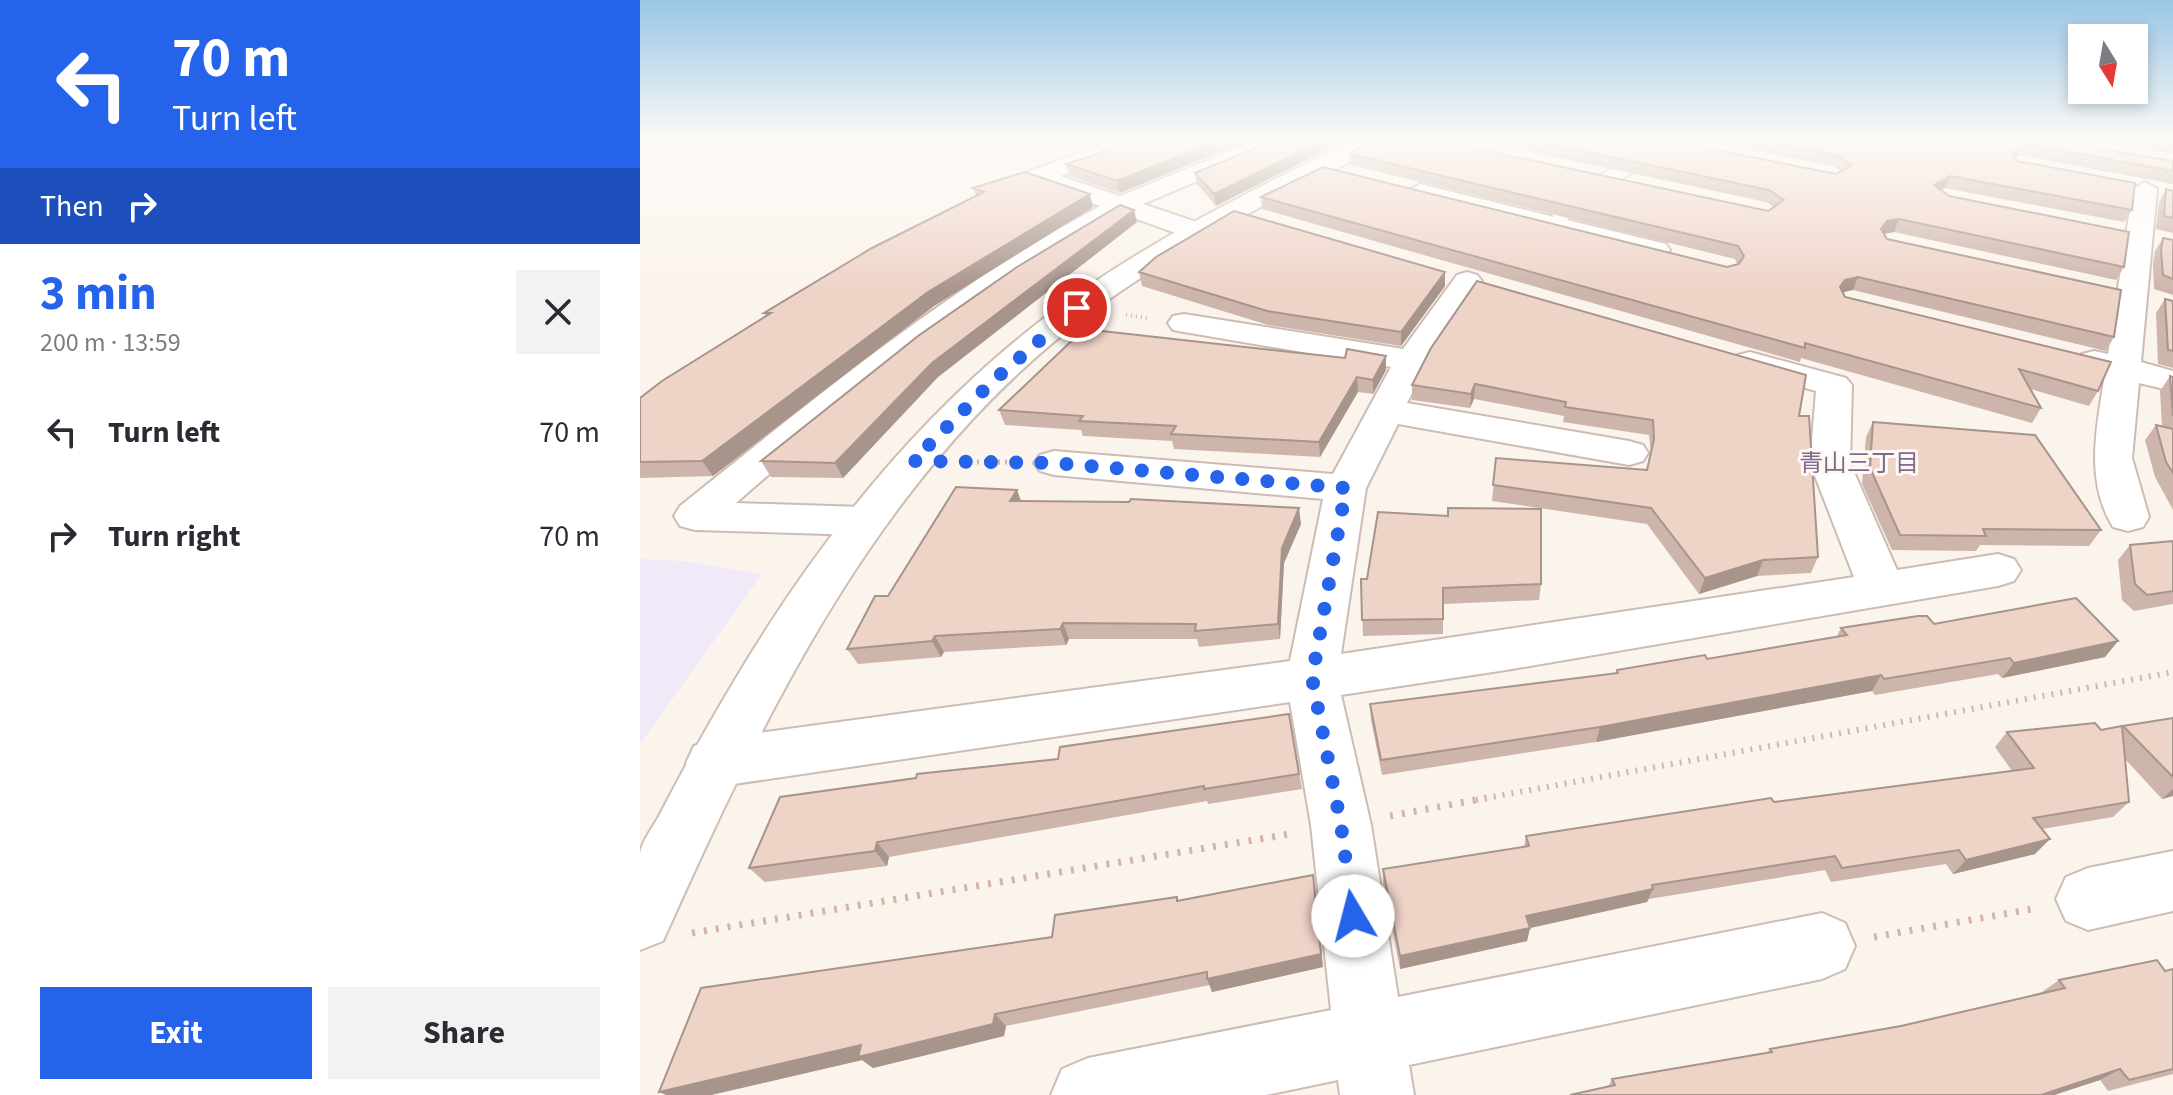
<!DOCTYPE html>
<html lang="en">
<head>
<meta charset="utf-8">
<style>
  :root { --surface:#fff; --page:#f2f2f3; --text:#2b2b33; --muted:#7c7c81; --accent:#2563eb }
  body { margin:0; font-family:"Source Sans 3","Noto Sans JP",sans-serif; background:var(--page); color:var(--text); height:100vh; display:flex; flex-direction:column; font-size:30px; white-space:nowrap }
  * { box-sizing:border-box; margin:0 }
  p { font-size:26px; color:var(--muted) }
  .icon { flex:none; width:44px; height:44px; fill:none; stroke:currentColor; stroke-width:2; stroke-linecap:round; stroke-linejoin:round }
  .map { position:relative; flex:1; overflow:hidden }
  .drawer { display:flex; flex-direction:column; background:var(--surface); width:640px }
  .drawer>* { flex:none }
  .hud { background:#2563eb; color:#fff; overflow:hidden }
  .needle { width:52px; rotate:169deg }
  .buttons { position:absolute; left:1428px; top:24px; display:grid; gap:16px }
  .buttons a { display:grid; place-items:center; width:80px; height:80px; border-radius:0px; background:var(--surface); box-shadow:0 4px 12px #0003; font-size:40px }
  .pin { position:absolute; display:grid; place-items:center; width:68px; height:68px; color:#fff; margin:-34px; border:4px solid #fff; border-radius:50%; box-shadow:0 2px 8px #0007 }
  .me { position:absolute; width:88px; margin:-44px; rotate:352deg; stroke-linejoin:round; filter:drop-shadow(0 0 6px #0008) }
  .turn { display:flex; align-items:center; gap:28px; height:168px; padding:0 40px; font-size:36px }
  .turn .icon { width:104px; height:104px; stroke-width:2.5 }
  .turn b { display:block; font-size:56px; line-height:68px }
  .then { display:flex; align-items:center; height:76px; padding:0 40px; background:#0003; gap:16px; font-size:30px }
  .round { display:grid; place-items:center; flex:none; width:84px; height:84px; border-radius:0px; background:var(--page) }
  .headline { display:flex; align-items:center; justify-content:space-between; height:136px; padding:0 40px }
  h1 { font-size:48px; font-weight:700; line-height:60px; color:var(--accent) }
  .cta { display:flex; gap:16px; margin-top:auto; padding:16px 40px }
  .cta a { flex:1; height:92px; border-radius:0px; background:var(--accent); color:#fff; font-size:32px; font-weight:700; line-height:92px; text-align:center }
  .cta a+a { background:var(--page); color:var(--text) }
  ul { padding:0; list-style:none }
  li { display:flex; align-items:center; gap:24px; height:104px; padding:0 40px }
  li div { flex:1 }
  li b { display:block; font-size:30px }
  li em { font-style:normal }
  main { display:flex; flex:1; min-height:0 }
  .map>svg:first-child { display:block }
</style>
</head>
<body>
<main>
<section class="drawer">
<div class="hud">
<div class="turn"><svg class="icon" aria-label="left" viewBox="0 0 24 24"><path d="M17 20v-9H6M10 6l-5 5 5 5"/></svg><div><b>70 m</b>Turn left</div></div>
<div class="then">Then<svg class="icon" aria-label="right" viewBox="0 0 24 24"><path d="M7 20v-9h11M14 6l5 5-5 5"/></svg></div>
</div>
<div class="headline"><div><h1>3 min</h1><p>200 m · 13:59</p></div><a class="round"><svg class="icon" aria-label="close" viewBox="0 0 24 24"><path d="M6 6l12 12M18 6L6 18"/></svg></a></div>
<ul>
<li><svg class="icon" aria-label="left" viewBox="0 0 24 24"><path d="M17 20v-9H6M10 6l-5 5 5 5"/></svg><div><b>Turn left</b></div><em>70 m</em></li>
<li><svg class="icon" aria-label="right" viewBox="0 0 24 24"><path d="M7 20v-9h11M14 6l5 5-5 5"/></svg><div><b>Turn right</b></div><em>70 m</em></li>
</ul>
<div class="cta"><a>Exit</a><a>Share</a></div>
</section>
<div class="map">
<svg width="1533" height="1095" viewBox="0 0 1533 1095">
  <rect width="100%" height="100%" fill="#fbf4ec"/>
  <path fill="#f1e9f8" d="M0 559 45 561 122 574 0 744Z"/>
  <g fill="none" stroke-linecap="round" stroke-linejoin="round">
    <g stroke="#cdbcb3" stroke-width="4">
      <path id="street" d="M478 139H509L506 144 420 176 480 196 619 139H649L646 144 503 204 565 225 569 231 565 237H547L483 214C341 293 218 396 96 503L222 507 237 511 243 521 237 531 222 535 55 530 40 526 34 516 40 506C175 398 307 288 460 206L390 181 386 176 390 171Z
        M1012 139H1037L927 220 1026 244 1030 250 1026 256 1016 258 771 196 768 191 780 184 914 217 911 213 915 208Z
        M1505 182 1517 189 1501 362 1533 371V391L1499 383 1492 458 1509 517 1503 527 1488 531 1473 527C1444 480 1457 425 1465 374L1442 368 1437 361 1442 354 1454 351 1468 354 1493 189Z
        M827 272 837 275 842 281 788 361 767 403 989 441 1003 445 1008 453 1003 461 989 465 758 424 726 488 701 654 1214 577 1170 463 1176 391 1098 369 1093 362 1098 355 1110 352 1206 378 1212 385 1210 463 1257 570 1358 554 1374 559 1381 570 1374 581 1358 586 866 670 701 695 731 825 758 997 1182 913 1205 923 1215 946 1205 969 1182 979 769 1065 774 1095H700L698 1080 626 1095H411L422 1069 448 1058 691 1010 671 825 650 702 74 787 54 780 46 763 54 746 74 739 650 661 683 499 414 475 400 471 394 463 400 455 414 451 693 474 751 367 544 332 533 330 528 323 533 316 544 314 763 349 817 275Z
        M1533 851V911L1448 930 1426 921 1416 899 1426 877 1448 868Z"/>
    </g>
    <g stroke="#d1beb3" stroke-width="4">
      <path id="secondary" d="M715 139H743C730 156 660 186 637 198 577 230 517 265 461 305 245 461 129 704 23 941L0 950C0 920 0 883 0 853 2 841 13 827 19 816 42 771 67 727 93 683 180 536 290 399 430 299 519 235 618 188 715 139Z"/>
    </g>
    <path stroke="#d3b6a9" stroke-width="4" stroke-dasharray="1 4" stroke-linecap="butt" d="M486 315 508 318"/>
    <path stroke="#d3b6a9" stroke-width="5" stroke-dasharray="2 5" stroke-linecap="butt" d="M323 462H373"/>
    <path stroke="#d3b6a9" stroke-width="6" stroke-dasharray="2 7" stroke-linecap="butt" d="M836 800 1533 672"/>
    <path stroke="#d3b6a9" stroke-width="7" stroke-dasharray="3 9" stroke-linecap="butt" d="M750 816 846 798
      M52 933 650 834
      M1234 937 1398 908"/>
    <use href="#street" fill="#fff" fill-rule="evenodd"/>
    <use href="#secondary" fill="#fff" fill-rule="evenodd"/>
  </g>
  <path fill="#cdb5ab" d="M502 139 480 193 429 176 426 164Z
    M638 139 576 206 557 184 555 173Z
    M833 139H1020L1196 174 1201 172 1194 166 1057 139H1402L1533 171V184L1379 155 1375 158 1377 161 1492 210 1484 222 1305 188 1301 190 1309 196 1484 267 1476 280 1254 232 1244 234 1247 239 1474 337 1466 351 1213 290 1203 292 1205 297 1458 391 1449 406 1390 389 1401 408 1392 423 1161 358 1160 362 622 209 621 197 1087 267 1097 264 1095 259 711 165 710 154 823 141 822 143 824 146 1128 211 1134 207 1126 202Z
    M1443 139H1533V154Z
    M333 188 453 207 294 306 73 476 0 478V398L126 317 124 313 336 196Z
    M1526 189 1533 191V233L1516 229 1519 202Z
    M497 222 298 377 203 478 131 477 121 461Z
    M1523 238 1533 240V295L1514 289 1513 264 1515 251Z
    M499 272 805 286 761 346 628 325 502 286Z
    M1525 299 1533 301V368L1518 364 1516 313Z
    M791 348 1159 416 1178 557 1171 573 1117 576 1059 594 1007 524 852 501 856 458 1007 470 1011 455 1009 435 923 422 924 416 834 399 830 408 772 400V385Z
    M746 370 733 394 718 392 680 457 534 449 532 441 443 436 441 430 365 425 359 410Z
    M1530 376 1533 377V510L1515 477 1505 440 1516 425 1522 426 1520 391Z
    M1233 422 1461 530 1449 546 1340 545 1336 551 1252 550 1222 484 1226 437Z
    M381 501 661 524 644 563 640 639 559 647 557 639H429L426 645 304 652 301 657 218 664 207 649 248 596Z
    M1533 541V604L1494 611 1482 600 1478 560 1490 545Z
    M721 579 901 584 899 600 803 604V634L723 636Z
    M1294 624 1478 641 1465 657 1362 678 1358 674 1235 695 1232 691 956 742 742 775 731 720 730 704 976 673 977 670 1067 659 1197 636 1201 628Z
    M649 714 662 789 568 804 567 801 249 857 247 866 125 882 109 868 418 759Z
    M1533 718V796L1522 799 1485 759 1489 802 1473 817 1402 829 1395 854 1313 874 1306 864 1191 882 1185 870 1009 899 1007 902 890 928 887 941 760 969 743 883V869L884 847 886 836 1372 771 1355 747 1367 732 1461 730Z
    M675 890 683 967 572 992 570 985 366 1026 364 1036 233 1068 222 1060 71 1095H26L412 937 538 901Z
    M1533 969V1074L1468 1091 1460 1080 1414 1095H930L968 1087 972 1079 1127 1053 1130 1049 1261 1026 1402 993V992L1419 980 1525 971Z"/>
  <path fill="#a7948b" d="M582 139H611L480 193 477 181Z
    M686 139H708L576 206 574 194Z
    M1385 144 1379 155 1366 163 1372 152Z
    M1310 176 1305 188 1289 197 1294 185Z
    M450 194 453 207 294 306 73 476 62 461 288 292Z
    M494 210 497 222 298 377 203 478 195 463 292 363Z
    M1259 219 1254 232 1242 234 1241 229 1247 221Z
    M805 272V286L761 346V332Z
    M1218 277 1213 290 1200 293V287L1205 280Z
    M746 356V370L733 394V380Z
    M717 377 718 392 680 457 679 442Z
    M835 384 834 399 830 408 831 394Z
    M377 490 383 506 370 501Z
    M659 508 661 524 644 563 640 639 638 624 642 548Z
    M1123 560 1117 576 1059 594 1065 578Z
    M423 623 429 639 426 645 420 629Z
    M295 636 304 652 301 657 292 641Z
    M1478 641 1465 657 1362 678 1374 663Z
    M1241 675 1232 691 956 742 960 727Z
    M1533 789V796L1522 799Z
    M1410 839 1395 854 1313 874 1326 860Z
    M237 842 249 857 247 866 235 851Z
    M673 875 683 967 572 992 567 979Z
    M1013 889 1007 902 890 928 887 941 760 969V956L886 916Z
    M355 1014 366 1026 364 1036 233 1068 222 1060 71 1095H26L19 1092Z
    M1480 1069 1460 1080 1414 1095H1401Z"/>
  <path fill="#eed3c7" stroke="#a7948b" stroke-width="2" d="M502 139H582L477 181 426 164Z
    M638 139H686L574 194 555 173Z
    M734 139H820L824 146 1128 211 1144 200 1129 190 885 139H1020L1196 174 1212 165 1197 155 1116 139H1402L1533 161V171L1385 144 1372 152 1377 161 1495 183 1492 210 1310 176 1294 185 1309 196 1489 232 1484 267 1259 219 1247 221 1241 229 1247 239 1481 290 1474 337 1218 277 1205 280 1200 287 1205 297 1471 362 1458 391 1379 369 1401 408 1165 343V348L621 197 683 167 1087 267 1099 264 1104 256 1098 246 710 154Z
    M1516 139H1533V142Z
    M385 172 450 194 288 292 62 461 0 462V398L22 381 131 313H124L232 248 344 192 333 188Z
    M1526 189 1533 191V218L1524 216Z
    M480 205 494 210 292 363 195 463 121 461 278 336 377 267Z
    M594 211 805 272 761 332 627 311 499 272 516 257Z
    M1523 238 1533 240V279L1523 275 1521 251Z
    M837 281 1166 375 1159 416H1169L1178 557 1123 560 1065 578 1011 508 853 485 856 458 1007 470 1014 439 1013 420 925 407 926 402 835 384 831 394 772 385 791 348Z
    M1525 299 1533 301V351L1528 350Z
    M444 329 705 358 707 349 746 356 733 380 717 377 679 442 531 434 536 426 439 421 443 416 359 410Z
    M1530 376 1533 377V416Z
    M1233 422 1395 435 1461 530 1343 529 1346 536 1260 535 1230 468Z
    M1516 425 1533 429V473L1526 462Z
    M316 487 377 490 370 501 489 502 491 499 659 508 642 548 638 624 555 631 556 624 423 623 420 629 295 636 292 641 207 649 235 596H248Z
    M808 508 901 509V584L803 588V619L722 620 721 579H727L738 512 808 516Z
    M1533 541V591L1507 595 1495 584 1490 545Z
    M1436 598 1478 641 1374 663 1370 658 1244 679 1241 675 960 727 741 760 730 704 978 673 977 670 1065 655 1067 659 1207 635 1201 628 1278 616H1287L1294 624Z
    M649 714 659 774 564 789V786L237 842 235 851 109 868 140 797 276 778 277 774 418 759 420 747Z
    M1533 718V777L1483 726Z
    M1455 723 1461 730 1482 726 1489 802 1393 818 1410 839 1326 860 1319 850 1202 868 1195 856 1012 885 1013 889 886 916 890 928 760 956 743 869 889 846 886 836 1131 798 1134 802 1394 768 1367 732Z
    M673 875 681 954 567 979V972L355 1014 353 1024 218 1057 221 1045 19 1092 61 988 412 937 415 915 537 897V901Z
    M1517 960 1525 971 1533 969V1069L1489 1080 1480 1069 1401 1095H930L975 1085 972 1079 1132 1052 1130 1049 1261 1026 1425 988 1419 980Z"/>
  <linearGradient id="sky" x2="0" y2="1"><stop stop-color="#99c6e6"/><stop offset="0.48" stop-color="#fdfaf6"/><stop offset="1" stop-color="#fdfaf6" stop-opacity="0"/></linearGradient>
  <rect width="1533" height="292" fill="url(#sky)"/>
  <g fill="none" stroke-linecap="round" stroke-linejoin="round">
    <path stroke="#2563eb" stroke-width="14" stroke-dasharray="0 25.2" d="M437 308 353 381 273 461 414 463 706 488 672 678 701 825 713 916"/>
  </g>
  <g text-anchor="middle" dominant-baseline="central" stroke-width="6" stroke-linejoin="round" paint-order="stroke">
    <g font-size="24" fill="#80698f" stroke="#fef9f3">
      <text x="1219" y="463">青山三丁目</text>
    </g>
  </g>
</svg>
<div class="buttons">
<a><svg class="needle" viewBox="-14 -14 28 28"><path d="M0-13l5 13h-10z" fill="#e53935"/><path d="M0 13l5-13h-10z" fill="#7c7c81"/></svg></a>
</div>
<div class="pin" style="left:437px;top:308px;background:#d93025"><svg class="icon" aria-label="arrive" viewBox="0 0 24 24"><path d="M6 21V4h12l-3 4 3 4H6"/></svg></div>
<svg class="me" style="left:713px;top:916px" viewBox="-20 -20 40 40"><circle r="19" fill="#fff"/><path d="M0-13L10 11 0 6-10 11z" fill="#2563eb"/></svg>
</div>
</main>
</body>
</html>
